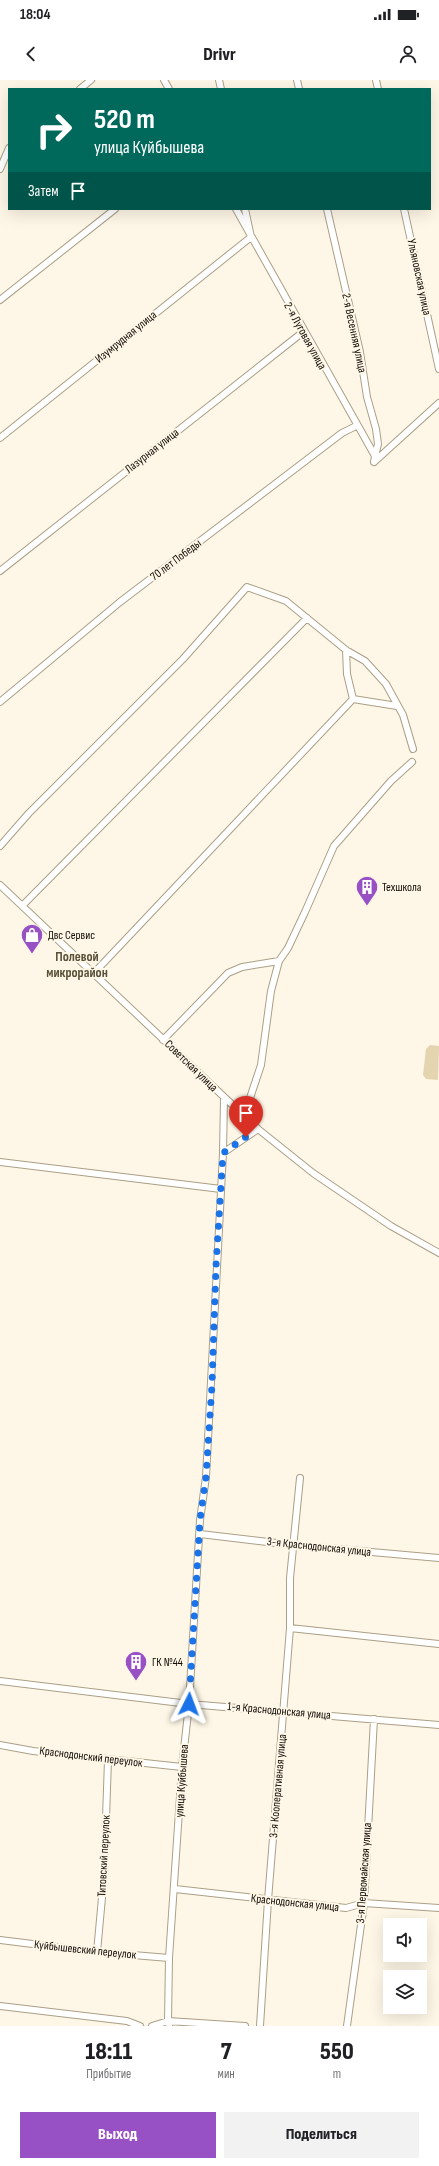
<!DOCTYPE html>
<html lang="ru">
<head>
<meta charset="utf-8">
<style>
  :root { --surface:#fff; --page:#f2f2f2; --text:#202124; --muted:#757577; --accent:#9851c4 }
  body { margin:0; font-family:"Sofia Sans Condensed",sans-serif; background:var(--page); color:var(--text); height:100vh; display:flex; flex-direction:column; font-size:15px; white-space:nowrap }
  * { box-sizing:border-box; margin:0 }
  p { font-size:13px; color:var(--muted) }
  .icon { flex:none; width:22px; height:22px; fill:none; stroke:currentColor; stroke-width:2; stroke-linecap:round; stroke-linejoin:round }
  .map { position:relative; height:1946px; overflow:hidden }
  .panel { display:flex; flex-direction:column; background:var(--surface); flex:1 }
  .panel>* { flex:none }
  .banner { position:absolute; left:8px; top:8px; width:423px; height:122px; border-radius:0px; box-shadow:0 4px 16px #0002; background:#00695c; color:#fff; overflow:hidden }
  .controls { position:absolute; left:383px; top:1838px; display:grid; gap:8px }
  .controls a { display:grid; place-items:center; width:44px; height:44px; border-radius:0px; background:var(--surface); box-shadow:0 4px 16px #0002; font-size:20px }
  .pin { position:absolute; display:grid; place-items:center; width:34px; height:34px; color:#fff; margin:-41px -17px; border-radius:50% 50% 50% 0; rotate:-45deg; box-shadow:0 0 4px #0007 }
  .pin .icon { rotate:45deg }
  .me { position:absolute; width:44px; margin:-22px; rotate:3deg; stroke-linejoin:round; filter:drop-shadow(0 0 3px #0008) }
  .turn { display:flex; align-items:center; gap:14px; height:84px; padding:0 20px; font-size:18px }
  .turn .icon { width:52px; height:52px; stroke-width:2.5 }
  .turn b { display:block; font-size:28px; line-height:34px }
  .then { display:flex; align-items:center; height:38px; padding:0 20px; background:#0003; gap:8px; font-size:15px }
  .eta { display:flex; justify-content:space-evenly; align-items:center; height:68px; text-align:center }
  .eta b { font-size:24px; font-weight:800; line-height:28px }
  .button { display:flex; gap:8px; margin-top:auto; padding:8px 20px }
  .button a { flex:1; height:46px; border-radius:0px; background:var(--accent); color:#fff; font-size:16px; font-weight:800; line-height:46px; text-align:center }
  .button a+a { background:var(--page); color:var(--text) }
  .status { display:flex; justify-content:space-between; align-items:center; height:28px; padding:0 20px; background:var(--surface); direction:ltr }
  .status svg { height:11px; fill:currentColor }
  header { display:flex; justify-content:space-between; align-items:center; height:52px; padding:0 20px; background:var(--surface); font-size:18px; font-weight:800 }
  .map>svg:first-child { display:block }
</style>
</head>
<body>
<div class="status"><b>18:04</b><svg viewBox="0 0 49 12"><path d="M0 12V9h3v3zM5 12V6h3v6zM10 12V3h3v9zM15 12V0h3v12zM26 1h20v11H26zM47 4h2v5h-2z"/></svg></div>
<header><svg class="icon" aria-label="back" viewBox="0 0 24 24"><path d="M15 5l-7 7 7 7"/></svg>Drivr<svg class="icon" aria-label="person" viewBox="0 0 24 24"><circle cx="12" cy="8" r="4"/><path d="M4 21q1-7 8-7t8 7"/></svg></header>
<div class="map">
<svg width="439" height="1946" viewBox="0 0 439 1946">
  <rect width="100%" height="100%" fill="#fef7e7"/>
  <path fill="#e4d4b0" d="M430 965 439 966 438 1000 426 999 423 995 426 969Z"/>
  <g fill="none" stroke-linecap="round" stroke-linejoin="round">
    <g stroke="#ab9f86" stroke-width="8">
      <path id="minor" d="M164 0 169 9
        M219 0 221 9
        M297 0 299 9
        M376 0 378 9
        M80 9 91 0
        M0 89 9 68
        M236 129 375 376 374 382
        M327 129 360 272 367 317 376 349 378 364 375 376
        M404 129 439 289
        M0 220 115 129
        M0 358 251 157 245 129
        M374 382 439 323
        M0 491 303 252
        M346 570 347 594 353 619
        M0 622 120 522 342 353 356 346
        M0 766 29 733 183 579 247 507 286 521 346 570 365 581 386 604 403 635 413 669
        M0 805 258 1049 313 1093 391 1146 439 1173
        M22 826 307 538
        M94 893 353 619 397 626
        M163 960 228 893 242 887 279 881
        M244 1036 261 985 271 911 279 881 288 868 305 832 334 766 391 701 412 682
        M223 1073 224 1017
        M0 1082 221 1109
        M200 1454 293 1465 439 1478
        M290 1548 439 1564
        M0 1601 189 1624 439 1645
        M0 1665 33 1671 182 1687
        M175 1809 346 1828 364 1823 439 1828
        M0 1860 97 1872 169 1878
        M97 1872 104 1796 108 1680
        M0 1926 127 1941 140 1946
        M152 1946 168 1941 245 1946
        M169 1946 168 1941 169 1878 182 1687 189 1624 200 1440 206 1397 223 1073 258 1049
        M260 1946 268 1820 290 1548V1498L300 1398
        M347 1946 364 1823 374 1639"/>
    </g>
    <use href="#minor" stroke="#fff" stroke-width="6"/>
  </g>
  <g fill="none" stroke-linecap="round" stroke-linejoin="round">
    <path stroke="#1a73e8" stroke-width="7" stroke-dasharray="0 12.6" d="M189 1624 200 1440 206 1397 212 1305 216 1186 223 1073 246 1057"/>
  </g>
  <defs>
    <g id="building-pin" transform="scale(1.15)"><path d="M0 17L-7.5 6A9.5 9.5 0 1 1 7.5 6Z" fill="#9851c4" stroke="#fef7e7"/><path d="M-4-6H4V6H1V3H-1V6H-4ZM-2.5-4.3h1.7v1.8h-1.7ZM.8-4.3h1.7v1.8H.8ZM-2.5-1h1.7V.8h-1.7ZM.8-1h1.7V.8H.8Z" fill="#fff"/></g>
    <g id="shop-pin" transform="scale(1.15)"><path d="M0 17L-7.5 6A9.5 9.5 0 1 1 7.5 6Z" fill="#9851c4" stroke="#fef7e7"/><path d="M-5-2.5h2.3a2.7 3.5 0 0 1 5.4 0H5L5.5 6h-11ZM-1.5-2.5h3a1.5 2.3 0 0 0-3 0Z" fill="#fff"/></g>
  </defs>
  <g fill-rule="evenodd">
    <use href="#building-pin" x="367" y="807"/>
    <use href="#shop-pin" x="32" y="855"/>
    <use href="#building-pin" x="136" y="1582"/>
  </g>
  <g text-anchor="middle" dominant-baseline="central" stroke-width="4" stroke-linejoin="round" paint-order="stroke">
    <g font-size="12" fill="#100c04" stroke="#fef7e7">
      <text transform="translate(419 197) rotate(78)">Ульяновская улица</text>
      <text transform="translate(354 253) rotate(78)">2-я Весенняя улица</text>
      <text transform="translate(305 256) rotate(61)">2-я Луговая улица</text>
      <text transform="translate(126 257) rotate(-39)">Изумрудная улица</text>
      <text transform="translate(152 371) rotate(-38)">Лазурная улица</text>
      <text transform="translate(176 480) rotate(-37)">70 лет Победы</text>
      <text transform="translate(191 986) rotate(44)">Советская улица</text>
      <text transform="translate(319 1467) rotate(6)">3-я Краснодонская улица</text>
      <text transform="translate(279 1631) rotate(5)">1-я Краснодонская улица</text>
      <text transform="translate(91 1677) rotate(7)">Краснодонский переулок</text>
      <text transform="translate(182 1701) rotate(-86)">улица Куйбышева</text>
      <text transform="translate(278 1706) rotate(-85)">3-я Кооперативная улица</text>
      <text transform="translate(104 1776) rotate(-87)">Титовский переулок</text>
      <text transform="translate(364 1793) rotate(-86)">3-я Первомайская улица</text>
      <text transform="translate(295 1823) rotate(6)">Краснодонская улица</text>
      <text transform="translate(85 1870) rotate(6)">Куйбышевский переулок</text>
    </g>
    <g font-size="12" fill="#100c04" stroke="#fef7e7" text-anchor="start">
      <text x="382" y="807">Техшкола</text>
      <text x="48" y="855">Двс Сервис</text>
      <text x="152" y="1582">ГК №44</text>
    </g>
    <g font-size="14" font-weight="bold" fill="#5a5039" stroke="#fef7e7">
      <text x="77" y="876">Полевой<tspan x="77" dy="16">микрорайон</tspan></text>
    </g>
  </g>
</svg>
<div class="controls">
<a><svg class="icon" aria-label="sound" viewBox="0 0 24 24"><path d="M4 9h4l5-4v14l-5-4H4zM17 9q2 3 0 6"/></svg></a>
<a><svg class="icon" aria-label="layers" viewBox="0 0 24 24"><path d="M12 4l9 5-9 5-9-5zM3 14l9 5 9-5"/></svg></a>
</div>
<div class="pin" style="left:246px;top:1057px;background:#d93025"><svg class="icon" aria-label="arrive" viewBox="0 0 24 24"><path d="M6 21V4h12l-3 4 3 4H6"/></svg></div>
<svg class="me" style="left:189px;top:1624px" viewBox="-20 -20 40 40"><path d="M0-17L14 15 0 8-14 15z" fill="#1a73e8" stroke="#fff" stroke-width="4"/></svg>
<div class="banner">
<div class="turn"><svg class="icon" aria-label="right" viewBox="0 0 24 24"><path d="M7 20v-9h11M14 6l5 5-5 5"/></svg><div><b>520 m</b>улица Куйбышева</div></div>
<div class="then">Затем<svg class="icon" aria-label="arrive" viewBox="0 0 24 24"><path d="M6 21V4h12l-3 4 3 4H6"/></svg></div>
</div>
</div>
<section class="panel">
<div class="eta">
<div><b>18:11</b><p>Прибытие</p></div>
<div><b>7</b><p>мин</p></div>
<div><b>550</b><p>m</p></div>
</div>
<div class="button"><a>Выход</a><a>Поделиться</a></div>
</section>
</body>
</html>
